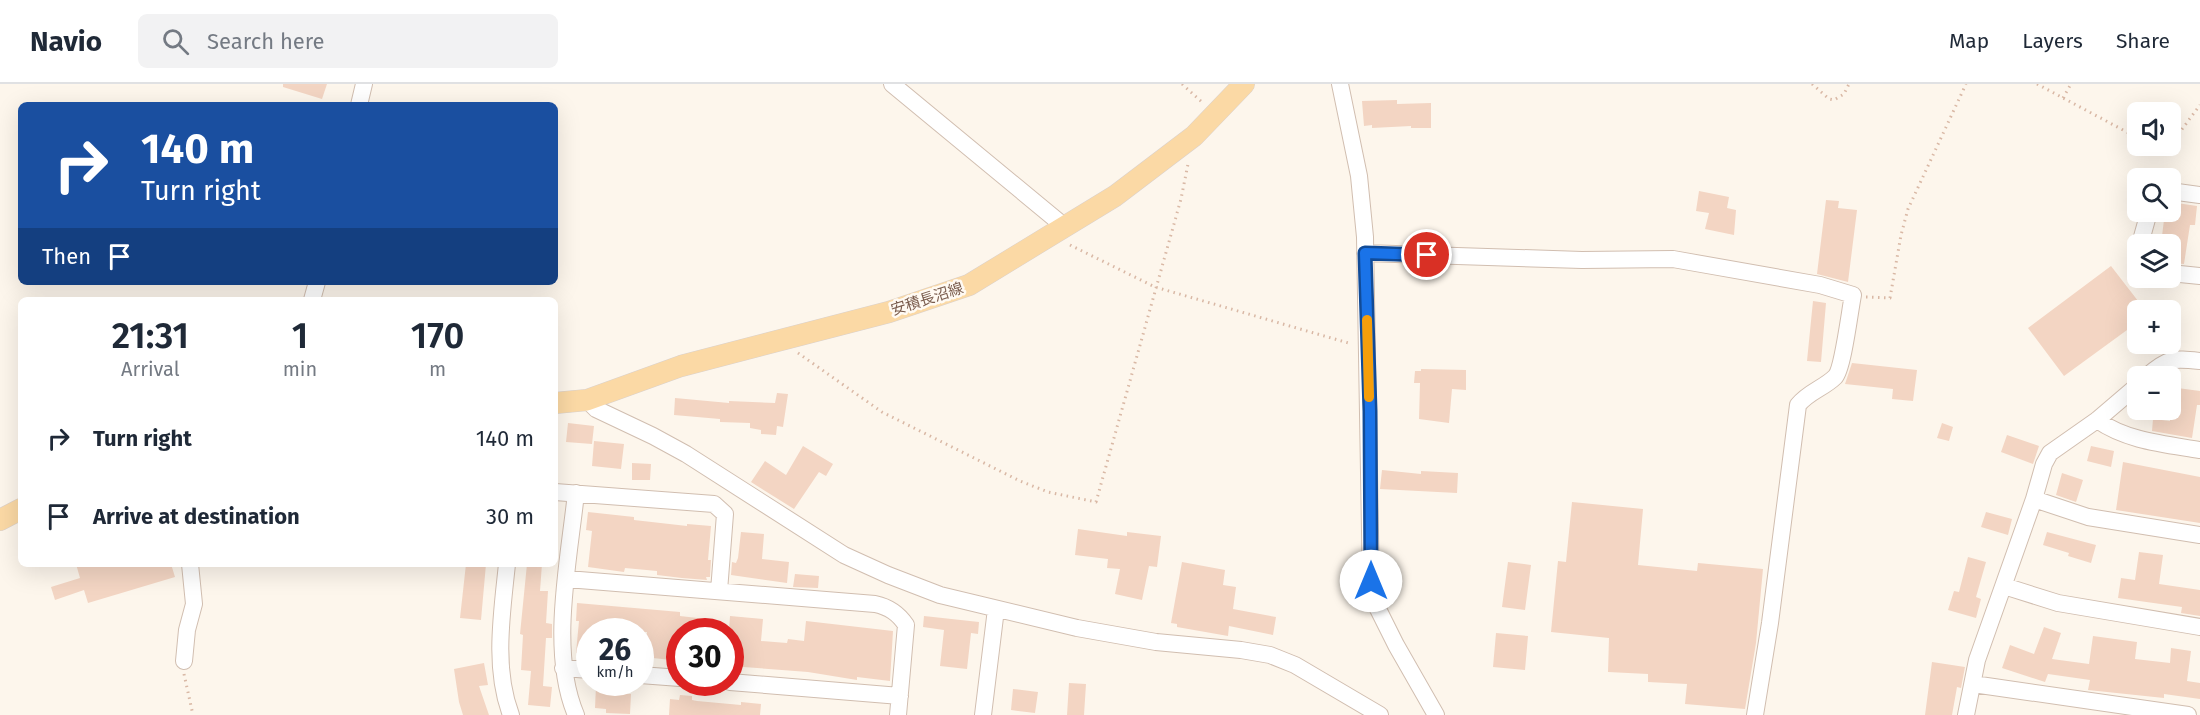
<!DOCTYPE html>
<html lang="en">
<head>
<meta charset="utf-8">
<style>
  :root { --surface:#fff; --page:#f2f2f3; --text:#1f2937; --muted:#747a83; --line:#e0e1e3 }
  body { margin:0; font-family:"Fira Sans","Noto Sans JP",sans-serif; background:var(--page); color:var(--text); height:100vh; display:flex; flex-direction:column; font-size:22px; white-space:nowrap }
  * { box-sizing:border-box; margin:0 }
  p { font-size:20px; color:var(--muted) }
  .icon { flex:none; width:33px; height:33px; fill:none; stroke:currentColor; stroke-width:2; stroke-linecap:round; stroke-linejoin:round }
  .map { position:relative; flex:1; overflow:hidden }
  .panel { position:absolute; left:18px; top:213px; width:540px; height:270px; display:flex; flex-direction:column; background:var(--surface); border-radius:9px; box-shadow:0 6px 24px #0002 }
  .panel>* { flex:none }
  .guide { position:absolute; left:18px; top:18px; width:540px; height:183px; border-radius:9px; box-shadow:0 6px 24px #0002; background:#1a4fa0; color:#fff; overflow:hidden }
  .controls { position:absolute; left:2127px; top:18px; display:grid; gap:12px }
  .controls a { display:grid; place-items:center; width:54px; height:54px; border-radius:9px; background:var(--surface); box-shadow:0 6px 24px #0002; font-size:30px }
  .speed { position:absolute; left:576px; top:534px; display:flex; gap:12px; font-size:30px; font-weight:700; text-align:center }
  .speed>* { display:grid; place-content:center; width:78px; height:78px; border-radius:50%; background:var(--surface); box-shadow:0 6px 24px #0002; line-height:1 }
  .speed small { font-size:15px; font-weight:400 }
  .speed .limit { border:9px solid #d22; background:#fff; color:#111 }
  .pin { position:absolute; display:grid; place-items:center; width:51px; height:51px; color:#fff; margin:-26px; border:3px solid #fff; border-radius:50%; box-shadow:0 2px 6px #0007 }
  .me { position:absolute; width:66px; margin:-33px; rotate:0deg; stroke-linejoin:round; filter:drop-shadow(0 0 4px #0008) }
  .turn { display:flex; align-items:center; gap:21px; height:126px; padding:0 24px; font-size:27px }
  .turn .icon { width:78px; height:78px; stroke-width:2.5 }
  .turn b { display:block; font-size:42px; line-height:51px }
  .then { display:flex; align-items:center; height:57px; padding:0 24px; background:#0003; gap:12px; font-size:22px }
  .eta { display:flex; justify-content:space-evenly; align-items:center; height:102px; text-align:center }
  .eta b { font-size:36px; font-weight:600; line-height:42px }
  ul { padding:0; list-style:none }
  li { display:flex; align-items:center; gap:18px; height:78px; padding:0 24px }
  li div { flex:1 }
  li b { display:block; font-size:22px }
  li em { font-style:normal }
  header { display:flex; align-items:center; gap:36px; box-sizing:border-box; height:84px; padding:0 30px; background:var(--surface); border-bottom:2px solid var(--line) }
  header strong { font-size:28px }
  nav { display:flex; gap:33px; margin-inline-start:auto; font-size:21px }
  .search { width:420px; height:54px; background:var(--page); display:flex; align-items:center; gap:15px; box-sizing:border-box; padding:0 21px; border-radius:9px; color:var(--muted); font-size:22px }
  .map>svg:first-child { display:block }
</style>
</head>
<body>
<header>
<strong>Navio</strong>
<div class="search"><svg class="icon" aria-label="search" viewBox="0 0 24 24"><circle cx="10" cy="10" r="6"/><path d="M15 15l6 6"/></svg>Search here</div>
<nav><a>Map</a><a>Layers</a><a>Share</a></nav>
</header>
<div class="map">
<svg width="2200" height="631" viewBox="0 0 2200 631">
  <rect width="100%" height="100%" fill="#fdf6ec"/>
  <path fill="#f3d5c3" d="M283 0H327L322 15 283 3Z
    M1397 16V20L1431 19V44H1411V42L1372 44V41L1364 42 1362 17Z
    M1699 107 1729 113 1727 124 1736 126 1734 151 1705 145 1709 129 1696 127Z
    M1826 116 1839 117 1838 124 1857 126 1848 198 1817 190Z
    M2170 118 2197 122 2195 141H2190L2184 180 2170 179V160H2161L2165 128H2170Z
    M2111 182 2145 226H2138V238L2064 292 2028 244Z
    M1813 217 1826 219 1821 278 1807 277Z
    M1852 279 1917 286 1913 317 1892 315 1893 305 1845 300Z
    M1421 285 1466 286V306L1452 305 1449 339 1419 335 1420 299H1414L1415 287H1421Z
    M2170 303 2200 307V321H2197L2192 354 2152 347 2153 335 2170 337Z
    M777 309 788 310 783 343 777 342 776 351 761 350V346L750 344V339L720 338V335L674 331 675 314 729 319V317L775 319Z
    M568 339 594 342 592 360 566 358Z
    M1942 339 1953 343 1949 357 1937 354Z
    M2007 351 2039 362 2033 380 2001 368Z
    M594 357 624 360 621 385 592 382Z
    M803 362 833 380 826 392 819 388 794 425 751 398 765 377 786 391Z
    M2091 362 2114 367 2111 383 2087 377Z
    M2123 378 2200 393V439L2116 426Z
    M632 379 651 380 650 396H632Z
    M1382 386 1421 390V387L1458 389 1457 409 1380 405Z
    M2062 389 2083 396 2076 418 2056 411Z
    M1572 418 1643 425 1638 481 1697 487 1698 479 1763 485 1756 559 1745 625 1685 620 1687 600 1648 598V590L1608 588 1609 554 1551 548 1558 477 1566 478Z
    M588 428 634 433V436L687 442V440L711 442 708 476H711L710 493H706L707 496 682 494 657 491V487L625 484 624 488 588 483 592 447 586 446Z
    M1986 428 2012 435 2008 451 1981 443Z
    M1078 445 1127 452V448L1161 452 1157 483 1149 482 1142 516 1115 510 1120 485 1107 484 1108 475 1075 471Z
    M741 448 764 450 762 475 789 478 787 499 731 491 732 478 736 479 738 474Z
    M2047 448 2096 461 2091 479 2068 472 2069 469 2043 461Z
    M2139 468 2163 471 2159 500 2200 506V532L2181 529 2182 523 2118 514 2121 494 2135 496Z
    M1968 473 1986 478 1976 513 1981 515 1976 534 1948 526 1954 507 1959 508Z
    M1182 478 1225 486 1223 501 1236 503 1233 525 1276 533 1273 551 1229 542 1228 552 1177 543V540L1171 539Z
    M1508 478 1531 481 1525 526 1502 523Z
    M76 480H171L175 493 88 519 84 506 55 516 51 503 80 494Z
    M466 480H486L481 536 460 534Z
    M527 480H542L540 507H548L546 539 552 540V554H546L543 602 552 603 550 623 528 621 531 587 521 586 523 551 520 550Z
    M795 490 819 492 818 504 793 503Z
    M577 519 680 528V532L706 535 704 548 680 546V577L644 573 647 548H590V570L576 569 579 537H576Z
    M730 532 763 535 761 557 787 559 788 555 804 557 806 537 893 547 890 597 857 593V596L808 588 730 582V547H729Z
    M924 532 979 538 978 550 971 549 967 585 940 582 944 546 923 543Z
    M2044 543 2061 549 2052 575 2089 580 2093 552 2137 558 2135 575 2170 579 2171 564 2191 567 2187 597 2200 599V615L2164 610V614L2088 606 2090 596 2048 590 2045 598 2002 584 2010 561 2034 570Z
    M1496 549 1528 552 1525 586 1493 583Z
    M1932 578 1965 583 1961 604 1957 603 1952 631H1925Z
    M484 579 488 601 479 602 489 631H463L459 618 454 585Z
    M1069 599 1086 600 1084 631H1067Z
    M596 601 618 602 617 609 631 610 630 630 606 629V625L595 624Z
    M1013 605 1038 608 1035 629 1011 626Z
    M680 611 692 612V616L697 617 741 621V618L761 620 760 631H669L670 615 679 616Z"/>
  <g fill="none" stroke-linecap="round" stroke-linejoin="round">
    <g stroke="#d1beb0" stroke-width="18">
      <path id="minor" d="M892 0 1065 143
        M1340 0 1359 92 1365 153 1371 506 1375 519 1396 561 1436 631
        M359 21 364 0
        M2170 107 2200 111
        M2140 160 2149 128
        M1365 169 1582 176 1673 175 1820 201 1853 211C1850 225 1843 285 1835 293 1824 304 1808 308 1798 321L1770 539 1755 631
        M2170 189 2200 192
        M312 216 317 198
        M2147 292C2168 274 2172 274 2200 277
        M587 316 596 325 653 352 686 370 844 471 888 491 940 511 1077 544 1156 558 1241 566 1270 571 1295 581 1380 631
        M2097 336C2127 357 2164 360 2200 366
        M555 408 714 420 725 430 719 507
        M576 409C569 476 549 568 576 631
        M2034 415 2088 433 2200 451
        M507 480C502 529 493 584 511 631
        M567 495 875 520C889 523 898 529 906 541L898 631
        M2004 502 2058 519 2200 543
        M184 577 187 546 194 520 190 480
        M563 584 590 586
        M640 591 680 594
        M730 598 900 612
        M1973 600 2188 631
        M983 631 996 525
        M1966 631 1977 576 2034 415 2044 380 2050 369 2097 336 2138 301"/>
    </g>
    <g stroke="#dad1cd" stroke-width="22">
      <path id="major" d="M555 319 587 316 681 282 889 228 969 201 1115 112 1194 52 1244 0
        M0 436 21 425"/>
    </g>
    <path stroke="#d9b8a5" stroke-width="3" stroke-dasharray="1.5 4.5" stroke-linecap="butt" d="M1182 0 1203 19
      M1812 0 1829 15 1834 16 1844 10 1849 0
      M2037 0 2138 54
      M2063 14 2071 0
      M2150 62 2156 65 2168 64 2200 21
      M1070 161 1155 203 1352 260
      M1866 213 1890 214 1901 151 1908 125 1966 0
      M798 269 882 328 1020 397 1048 408 1096 418 1181 115 1188 80
      M184 590 193 631"/>
    <use href="#minor" stroke="#fff" stroke-width="16"/>
    <use href="#major" stroke="#fbd9a5" stroke-width="21"/>
  </g>
  <g fill="none" stroke-linecap="round" stroke-linejoin="round">
    <g stroke="#114b97" stroke-width="15">
      <path id="route" d="M1371 497 1370 327 1365 169 1427 171"/>
    </g>
    <use href="#route" stroke="#1a73e8" stroke-width="10"/>
    <path stroke="#f59e0b" stroke-width="10" d="M1367 236 1369 313"/>
  </g>
  <g text-anchor="middle" dominant-baseline="central" stroke-width="5" stroke-linejoin="round" paint-order="stroke">
    <g font-size="15" fill="#7a5c4d" stroke="#fffaf3">
      <text transform="translate(927 215) rotate(-18)">安積長沼線</text>
    </g>
  </g>
</svg>
<div class="controls">
<a><svg class="icon" aria-label="sound" viewBox="0 0 24 24"><path d="M4 9h4l5-4v14l-5-4H4zM17 9q2 3 0 6"/></svg></a>
<a><svg class="icon" aria-label="search" viewBox="0 0 24 24"><circle cx="10" cy="10" r="6"/><path d="M15 15l6 6"/></svg></a>
<a><svg class="icon" aria-label="layers" viewBox="0 0 24 24"><path d="M12 4l9 5-9 5-9-5zM3 14l9 5 9-5"/></svg></a>
<a>+</a>
<a>−</a>
</div>
<div class="speed"><div>26<small>km/h</small></div><div class="limit">30</div></div>
<div class="pin" style="left:1427px;top:171px;background:#d93025"><svg class="icon" aria-label="arrive" viewBox="0 0 24 24"><path d="M6 21V4h12l-3 4 3 4H6"/></svg></div>
<svg class="me" style="left:1371px;top:497px" viewBox="-20 -20 40 40"><circle r="19" fill="#fff"/><path d="M0-13L10 11 0 6-10 11z" fill="#1a73e8"/></svg>
<div class="guide">
<div class="turn"><svg class="icon" aria-label="right" viewBox="0 0 24 24"><path d="M7 20v-9h11M14 6l5 5-5 5"/></svg><div><b>140 m</b>Turn right</div></div>
<div class="then">Then<svg class="icon" aria-label="arrive" viewBox="0 0 24 24"><path d="M6 21V4h12l-3 4 3 4H6"/></svg></div>
</div>
<section class="panel">
<div class="eta">
<div><b>21:31</b><p>Arrival</p></div>
<div><b>1</b><p>min</p></div>
<div><b>170</b><p>m</p></div>
</div>
<ul>
<li><svg class="icon" aria-label="right" viewBox="0 0 24 24"><path d="M7 20v-9h11M14 6l5 5-5 5"/></svg><div><b>Turn right</b></div><em>140 m</em></li>
<li><svg class="icon" aria-label="arrive" viewBox="0 0 24 24"><path d="M6 21V4h12l-3 4 3 4H6"/></svg><div><b>Arrive at destination</b></div><em>30 m</em></li>
</ul>
</section>
</div>
</body>
</html>
